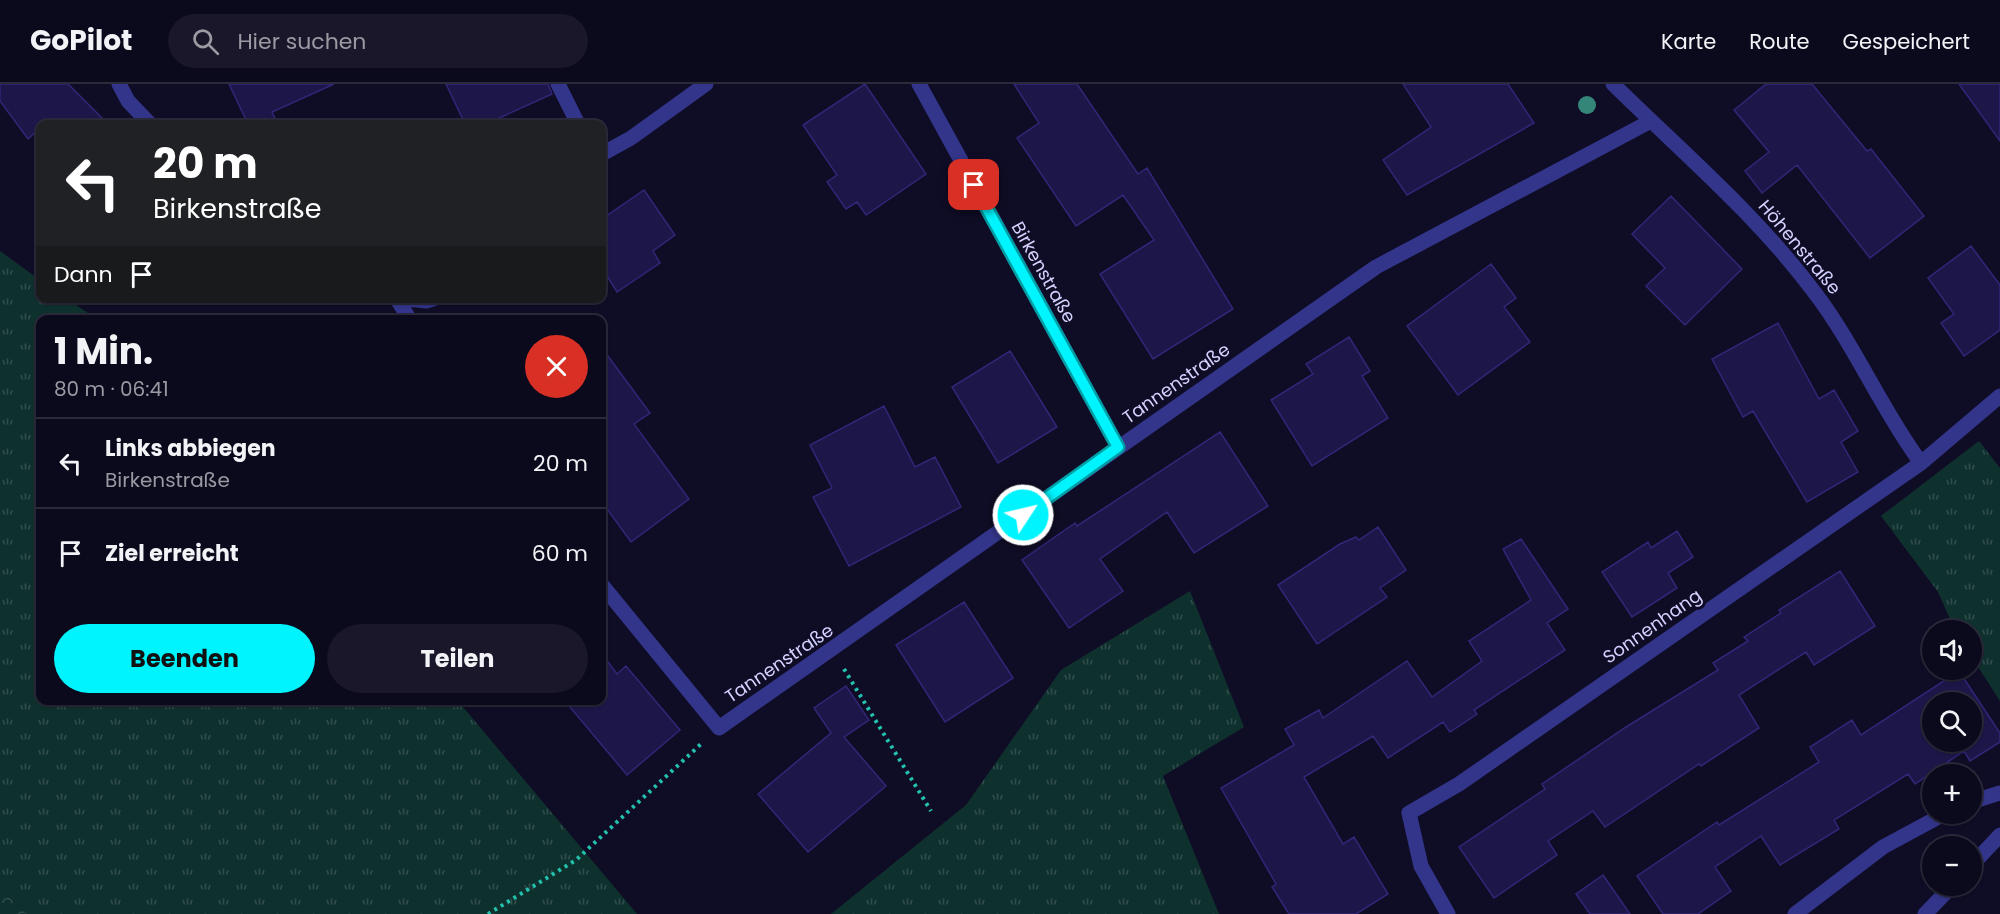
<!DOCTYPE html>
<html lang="de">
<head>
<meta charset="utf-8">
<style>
  :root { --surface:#0b091c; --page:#191729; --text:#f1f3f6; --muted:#9a9aa3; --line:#2b2a3b; --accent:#00f4fd }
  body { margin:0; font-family:Poppins,sans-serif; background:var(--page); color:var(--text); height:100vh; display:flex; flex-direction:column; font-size:22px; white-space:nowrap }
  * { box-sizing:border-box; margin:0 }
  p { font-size:20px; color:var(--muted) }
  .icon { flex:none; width:33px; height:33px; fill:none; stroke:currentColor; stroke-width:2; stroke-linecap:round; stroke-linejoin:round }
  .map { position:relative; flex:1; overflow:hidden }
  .details { position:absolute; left:36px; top:231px; width:570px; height:390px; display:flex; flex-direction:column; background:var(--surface); border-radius:12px; box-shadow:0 2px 4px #0004,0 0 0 2px var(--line) }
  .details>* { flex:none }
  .banner { position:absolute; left:36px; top:36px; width:570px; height:183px; border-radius:12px; box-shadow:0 2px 4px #0004,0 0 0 2px var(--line); background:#202124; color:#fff; overflow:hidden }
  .tools { position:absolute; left:1922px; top:536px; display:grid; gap:12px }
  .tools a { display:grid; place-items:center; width:60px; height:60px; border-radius:50%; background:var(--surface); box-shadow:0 2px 4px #0004,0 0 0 2px var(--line); font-size:30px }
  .pin { position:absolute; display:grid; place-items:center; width:51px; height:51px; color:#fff; margin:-26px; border-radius:12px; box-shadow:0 3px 9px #0006 }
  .me { position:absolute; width:66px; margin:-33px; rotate:55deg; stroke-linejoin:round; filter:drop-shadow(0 0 4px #0008) }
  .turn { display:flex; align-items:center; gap:21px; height:126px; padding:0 18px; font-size:27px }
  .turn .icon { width:78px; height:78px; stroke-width:2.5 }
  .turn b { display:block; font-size:42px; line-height:51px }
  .then { display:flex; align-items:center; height:57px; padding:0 18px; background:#0003; gap:12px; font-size:22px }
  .round { display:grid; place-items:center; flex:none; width:63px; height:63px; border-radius:32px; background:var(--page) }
  .summary { display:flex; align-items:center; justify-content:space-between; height:102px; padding:0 18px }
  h1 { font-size:36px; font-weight:700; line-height:45px }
  .action { display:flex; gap:12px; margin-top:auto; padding:12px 18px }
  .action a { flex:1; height:69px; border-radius:36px; background:var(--accent); color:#111; font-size:24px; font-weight:700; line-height:69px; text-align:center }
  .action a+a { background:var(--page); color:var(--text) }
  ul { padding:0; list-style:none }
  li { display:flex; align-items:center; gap:18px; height:90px; padding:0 18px; border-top:2px solid var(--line) }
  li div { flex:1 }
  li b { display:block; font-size:22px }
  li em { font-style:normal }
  header { display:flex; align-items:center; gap:36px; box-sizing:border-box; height:84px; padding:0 30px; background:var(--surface); border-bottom:2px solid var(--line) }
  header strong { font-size:28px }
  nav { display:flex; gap:33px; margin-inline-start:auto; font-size:21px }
  .search { width:420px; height:54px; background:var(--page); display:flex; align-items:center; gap:15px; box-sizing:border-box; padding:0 21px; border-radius:33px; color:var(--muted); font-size:22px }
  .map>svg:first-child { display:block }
</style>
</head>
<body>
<header>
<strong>GoPilot</strong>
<div class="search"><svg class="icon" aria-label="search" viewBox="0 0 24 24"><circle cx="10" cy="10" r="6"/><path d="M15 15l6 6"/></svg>Hier suchen</div>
<nav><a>Karte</a><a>Route</a><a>Gespeichert</a></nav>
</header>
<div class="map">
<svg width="2000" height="830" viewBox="0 0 2000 830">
  <defs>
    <pattern id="grass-tufts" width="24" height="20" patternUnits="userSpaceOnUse" patternTransform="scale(1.5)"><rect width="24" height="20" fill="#0f312d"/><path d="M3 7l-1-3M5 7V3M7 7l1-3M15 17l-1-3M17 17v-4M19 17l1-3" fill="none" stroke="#314e4c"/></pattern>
    <pattern id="forest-crowns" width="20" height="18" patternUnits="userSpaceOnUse" patternTransform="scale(1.5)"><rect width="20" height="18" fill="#0f312d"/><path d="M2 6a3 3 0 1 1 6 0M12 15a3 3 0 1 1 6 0" fill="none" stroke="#314e4c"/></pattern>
  </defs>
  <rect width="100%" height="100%" fill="#0f0c26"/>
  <path fill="url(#grass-tufts)" d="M0 167 40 196V214L67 215 97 235 40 236V616L458 617 637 830H26L0 802Z
    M1979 357 2000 384V617L1971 572V546H1955L1938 508 1881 432Z
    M1190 507 1244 643 1163 692 1219 830H831L966 721 1061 586Z"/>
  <path fill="url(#forest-crowns)" d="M0 802 26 830H0Z"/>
  <path fill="#1d1749" stroke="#312677" stroke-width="1.5" fill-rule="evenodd" d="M0 0H68L108 40H40V44L28 55 0 17Z
    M229 0H334L272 28 278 40H248Z
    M446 0H548L552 10 486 40H465Z
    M865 0 926 90 866 131 857 118 846 125 827 98 837 91 803 41Z
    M1014 0H1077L1138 90 1147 84 1233 225 1153 275 1100 190 1154 156 1123 111 1076 142 1017 54 1039 39Z
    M1403 0H1508L1534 39 1407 111 1383 76 1431 43Z
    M1766 0H1812L1867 67 1871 65 1924 132 1870 174 1797 81 1762 109 1745 87 1769 68 1734 26Z
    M1959 0H2000V57Z
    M644 106 675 151 653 167 660 179 617 208 602 184V135Z
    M1671 112 1742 185 1685 241 1646 202 1665 184 1632 150Z
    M1971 162 2000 201V246L1964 272 1941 239 1954 230 1928 194Z
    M1491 180 1516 214 1504 223 1530 258 1458 311 1407 242Z
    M1778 239 1819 315 1834 306 1858 347 1841 358 1858 388 1807 418 1753 327 1743 333 1712 275Z
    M1349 253 1370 287 1362 292 1388 334 1312 382 1271 316 1313 290 1306 280Z
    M602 264 650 329 634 340 689 415 631 458 602 418Z
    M1010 267 1057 343 998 379 952 303Z
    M884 322 915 383 935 373 961 423 849 482 813 413 832 404 810 361Z
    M1220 348 1268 422 1194 469 1167 428 1100 475 1123 507 1069 544 1022 476 1075 439 1077 442Z
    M1378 443 1406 486 1380 504 1387 513 1317 560 1278 501 1340 460 1356 453 1359 456Z
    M1677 447 1693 473 1668 489 1677 504 1632 533 1602 488 1648 458 1651 464Z
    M1521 455 1568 525 1547 539 1565 566 1474 626 1477 630 1450 648 1443 638 1388 674 1373 652 1304 693 1343 760 1354 753 1388 810 1356 830H1289L1272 803 1276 800 1221 704 1294 661 1285 645 1319 626 1323 634 1407 577 1432 613 1482 577 1469 557 1531 516 1503 465Z
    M1840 487 1875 542 1814 581 1806 568 1739 611 1759 644 1701 682 1699 680 1605 743 1593 727 1548 757 1557 771 1494 814 1459 763 1545 705 1542 700 1626 643 1718 586 1713 579 1748 557 1744 553 1781 529 1779 526Z
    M964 518 1013 594 945 638 896 561Z
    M602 570 617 590 626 582 680 646 627 691 564 616H602Z
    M1959 587 2000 649V658L1970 677 1964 667 1915 700 1908 690 1834 736 1839 745 1780 781 1761 752 1715 783 1731 807 1698 830H1663L1637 792 1717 738 1719 741 1819 678 1810 663 1852 636 1861 651ZM1932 618H1971V657H1932Z
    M846 602 869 636 844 653 886 702 808 768 758 710 831 649 814 624Z
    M1603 791 1630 830H1590L1576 810Z"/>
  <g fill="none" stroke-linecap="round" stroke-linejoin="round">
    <path stroke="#23c2ae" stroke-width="4" stroke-dasharray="3 4.5" stroke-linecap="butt" d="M844 585 931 727
      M488 830 576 776 701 660"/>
    <path stroke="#33358a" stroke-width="15" d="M119 0 128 17 150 40
      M558 0 578 40
      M919 0 1118 363
      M1613 0C1682 68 1757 131 1815 209 1856 263 1881 325 1921 379
      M602 70 631 54 706 0
      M396 214 427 217 436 214
      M397 215 410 236
      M602 501 719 644 1376 183 1651 37
      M1971 718 2000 709
      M1971 782 2000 751
      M1448 830 1421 782 1409 729 1459 700 1921 379 2000 312
      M1795 830 1883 763 1946 729
      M1925 830 1953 801"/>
  </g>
  <circle fill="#348778" cx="1587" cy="21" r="9"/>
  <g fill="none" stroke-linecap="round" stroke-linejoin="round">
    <g stroke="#009fa4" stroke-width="15">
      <path id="route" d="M974 101 1118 363 1023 431"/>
    </g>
    <use href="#route" stroke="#00f4fd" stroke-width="10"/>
  </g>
  <g text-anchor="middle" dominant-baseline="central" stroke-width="6" stroke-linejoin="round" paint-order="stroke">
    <g font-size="18" fill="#d4d2ff" stroke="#0f0c26">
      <text transform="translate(1800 163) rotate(50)">Höhenstraße</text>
      <text transform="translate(1044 188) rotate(61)">Birkenstraße</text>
      <text transform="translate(1176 299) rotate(-35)">Tannenstraße</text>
      <text transform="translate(1652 542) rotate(-35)">Sonnenhang</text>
      <text transform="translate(779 579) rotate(-34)">Tannenstraße</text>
    </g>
  </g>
</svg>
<div class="tools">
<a><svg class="icon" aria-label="sound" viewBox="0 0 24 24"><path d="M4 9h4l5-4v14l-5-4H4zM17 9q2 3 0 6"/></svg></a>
<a><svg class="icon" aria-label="search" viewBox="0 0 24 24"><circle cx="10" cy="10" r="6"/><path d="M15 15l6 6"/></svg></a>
<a>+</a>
<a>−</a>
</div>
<div class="pin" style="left:974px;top:101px;background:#d93025"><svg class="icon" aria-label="arrive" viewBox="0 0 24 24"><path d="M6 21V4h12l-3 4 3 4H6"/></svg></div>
<svg class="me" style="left:1023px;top:431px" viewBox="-20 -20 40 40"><circle r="17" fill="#00f4fd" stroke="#fff" stroke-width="3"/><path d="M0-11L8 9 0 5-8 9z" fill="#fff"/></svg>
<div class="banner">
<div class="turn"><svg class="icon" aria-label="left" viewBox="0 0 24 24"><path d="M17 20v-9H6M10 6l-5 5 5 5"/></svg><div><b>20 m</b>Birkenstraße</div></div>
<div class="then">Dann<svg class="icon" aria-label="arrive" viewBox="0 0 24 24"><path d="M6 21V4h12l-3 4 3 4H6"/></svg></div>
</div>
<section class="details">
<div class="summary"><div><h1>1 Min.</h1><p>80 m · 06:41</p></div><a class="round" style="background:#d93025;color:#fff"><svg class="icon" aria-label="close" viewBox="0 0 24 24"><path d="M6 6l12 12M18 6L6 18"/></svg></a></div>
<ul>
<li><svg class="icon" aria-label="left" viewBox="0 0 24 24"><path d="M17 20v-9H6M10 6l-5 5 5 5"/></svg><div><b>Links abbiegen</b><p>Birkenstraße</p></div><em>20 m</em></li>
<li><svg class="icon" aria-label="arrive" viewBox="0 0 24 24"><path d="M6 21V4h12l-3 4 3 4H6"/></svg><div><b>Ziel erreicht</b></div><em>60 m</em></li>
</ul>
<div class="action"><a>Beenden</a><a>Teilen</a></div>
</section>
</div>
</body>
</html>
